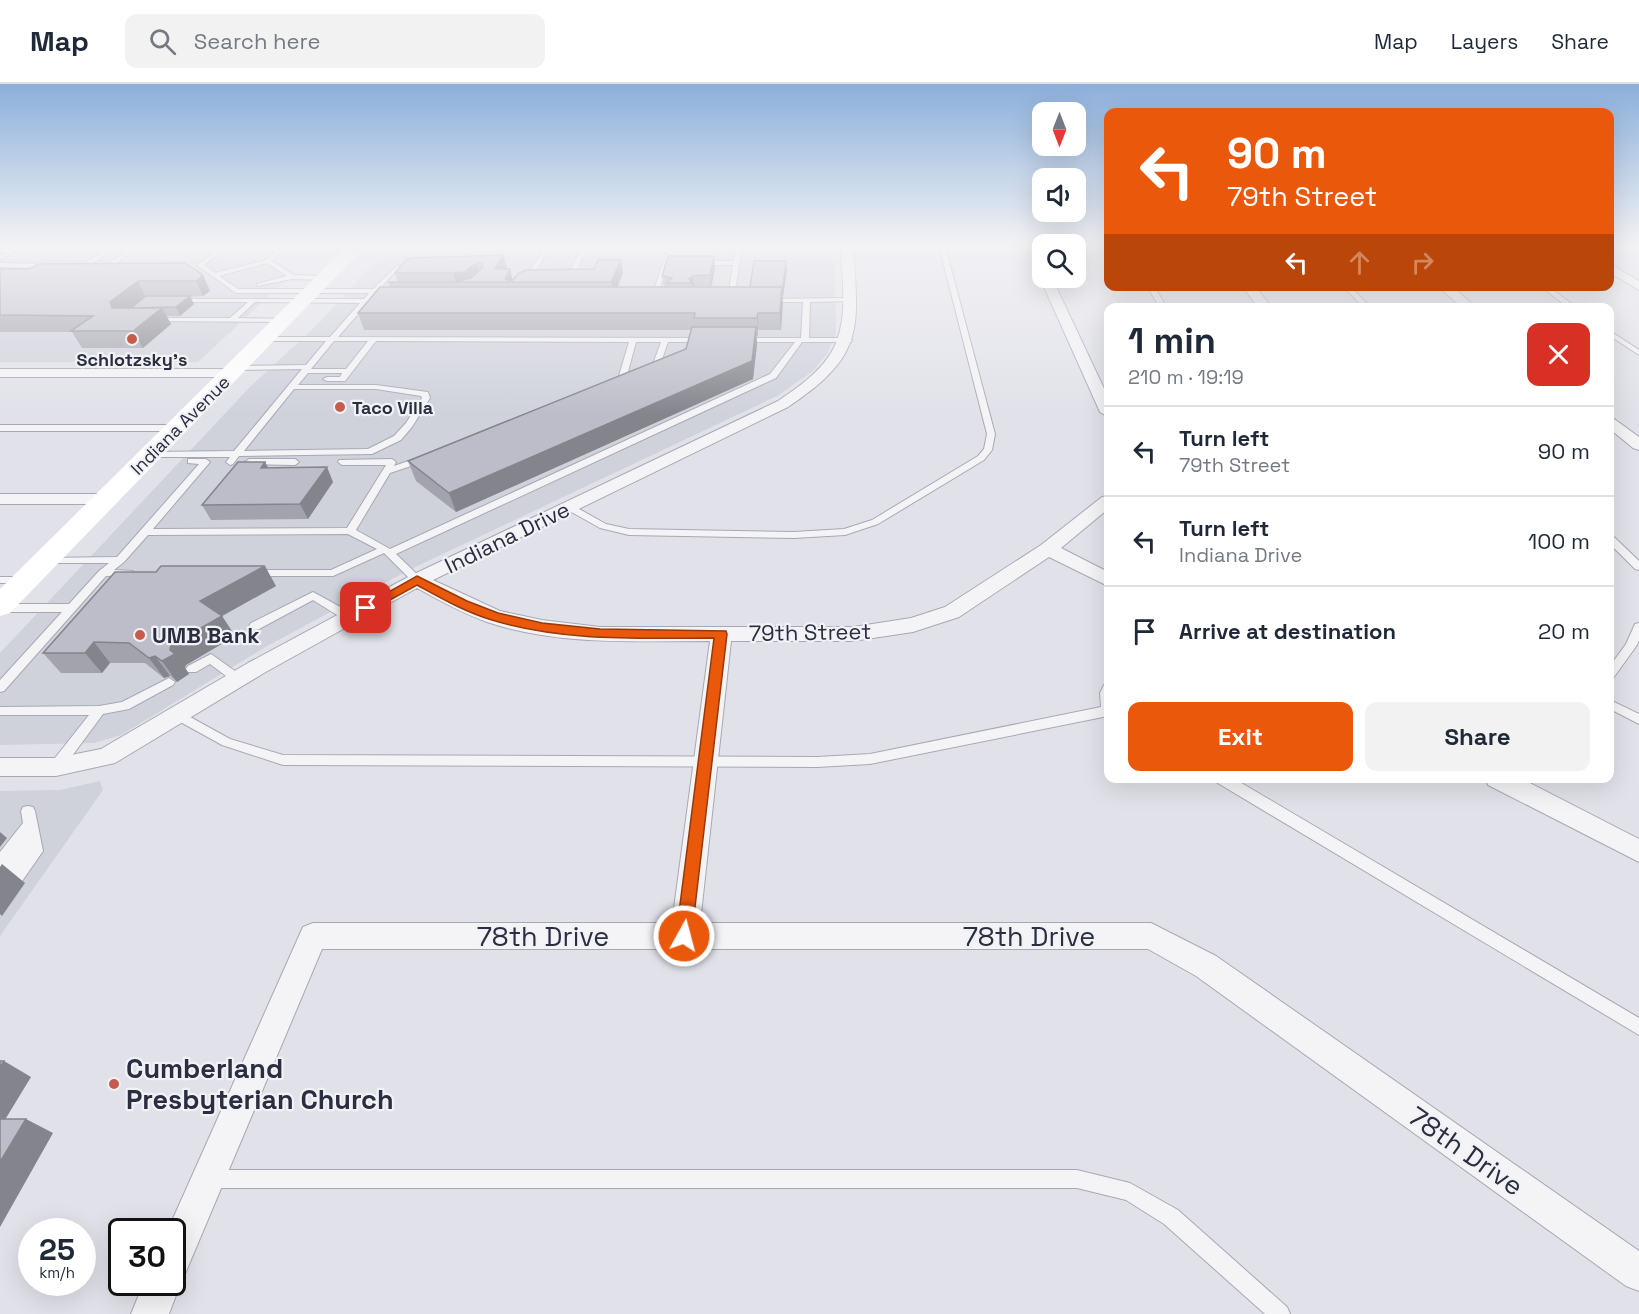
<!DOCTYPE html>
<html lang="en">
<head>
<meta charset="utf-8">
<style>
  :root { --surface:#fff; --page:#f2f2f3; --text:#1f2937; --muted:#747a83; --line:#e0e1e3; --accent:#ea580c }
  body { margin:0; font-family:"Space Grotesk",sans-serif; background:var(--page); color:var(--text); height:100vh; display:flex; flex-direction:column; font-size:22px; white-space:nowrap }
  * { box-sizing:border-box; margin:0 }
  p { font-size:20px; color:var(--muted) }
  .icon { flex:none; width:33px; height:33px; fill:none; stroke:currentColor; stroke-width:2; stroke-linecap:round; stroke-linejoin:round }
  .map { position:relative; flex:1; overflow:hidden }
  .drawer { position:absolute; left:1104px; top:219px; width:510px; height:480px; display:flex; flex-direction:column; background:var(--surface); border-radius:12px; box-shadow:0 6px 24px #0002 }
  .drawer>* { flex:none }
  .banner { position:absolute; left:1104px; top:24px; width:510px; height:183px; border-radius:12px; box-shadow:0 6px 24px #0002; background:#ea580c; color:#fff; overflow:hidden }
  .needle { width:39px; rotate:180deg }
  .fabs { position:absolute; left:1032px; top:18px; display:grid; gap:12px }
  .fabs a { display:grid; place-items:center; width:54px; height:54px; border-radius:12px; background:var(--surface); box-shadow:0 6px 24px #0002; font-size:30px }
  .speed { position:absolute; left:18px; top:1134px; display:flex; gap:12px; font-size:30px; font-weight:700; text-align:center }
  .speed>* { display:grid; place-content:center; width:78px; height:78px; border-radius:50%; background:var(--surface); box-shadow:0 6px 24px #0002; line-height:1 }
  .speed small { font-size:15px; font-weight:400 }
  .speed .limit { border:3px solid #111; border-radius:9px; background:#fff; color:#111 }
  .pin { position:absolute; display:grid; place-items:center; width:51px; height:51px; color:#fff; margin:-26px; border-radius:12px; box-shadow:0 3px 9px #0006 }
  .me { position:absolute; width:66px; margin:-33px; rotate:7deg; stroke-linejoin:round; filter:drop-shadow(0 0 4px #0008) }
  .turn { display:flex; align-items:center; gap:21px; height:126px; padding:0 24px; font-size:27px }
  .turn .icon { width:78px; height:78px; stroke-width:2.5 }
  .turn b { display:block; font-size:42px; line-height:51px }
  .lanes { display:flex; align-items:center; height:57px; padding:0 24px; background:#0003; justify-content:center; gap:30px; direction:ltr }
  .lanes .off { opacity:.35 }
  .round { display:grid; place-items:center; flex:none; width:63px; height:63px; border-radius:12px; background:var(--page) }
  .head { display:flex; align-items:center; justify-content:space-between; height:102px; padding:0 24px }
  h1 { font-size:36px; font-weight:800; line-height:45px }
  .primary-button { display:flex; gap:12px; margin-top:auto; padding:12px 24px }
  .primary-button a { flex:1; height:69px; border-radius:12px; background:var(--accent); color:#fff; font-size:24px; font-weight:800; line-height:69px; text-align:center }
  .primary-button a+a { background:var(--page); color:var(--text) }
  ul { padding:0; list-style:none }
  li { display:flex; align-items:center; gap:18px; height:90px; padding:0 24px; border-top:2px solid var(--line) }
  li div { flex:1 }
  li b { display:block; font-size:22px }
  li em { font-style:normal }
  header { display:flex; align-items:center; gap:36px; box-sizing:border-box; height:84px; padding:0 30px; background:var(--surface); border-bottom:2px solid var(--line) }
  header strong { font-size:28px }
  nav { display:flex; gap:33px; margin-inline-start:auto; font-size:21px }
  .search { width:420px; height:54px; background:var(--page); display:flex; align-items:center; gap:15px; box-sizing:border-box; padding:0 21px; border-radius:12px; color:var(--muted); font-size:22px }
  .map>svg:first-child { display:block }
</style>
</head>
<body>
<header>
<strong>Map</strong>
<div class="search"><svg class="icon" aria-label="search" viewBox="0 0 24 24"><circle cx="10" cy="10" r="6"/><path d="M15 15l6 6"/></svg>Search here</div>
<nav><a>Map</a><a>Layers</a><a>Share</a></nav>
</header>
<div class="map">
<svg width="1639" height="1230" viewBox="0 0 1639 1230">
  <rect width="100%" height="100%" fill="#e1e2e9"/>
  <path fill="#cfd1db" d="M404 172H823L835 178 836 250 828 268 813 287 777 312 411 485 267 562 121 651 94 659 0 661V569L249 304 319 239 370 183 386 175Z
    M0 175 276 177 294 189 198 278H0Z
    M100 697 103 706 0 852V707L60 706Z"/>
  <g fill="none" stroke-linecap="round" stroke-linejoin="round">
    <g stroke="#a7a8b3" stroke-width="2">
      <path id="lane" d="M22 159H29L0 176V171Z
        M509 159H515L505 171 485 178V176L501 169Z
        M672 160 675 162 659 206 669 208 666 210 653 209 669 162Z
        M942 160 945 162 995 350 992 366 984 376 878 440 845 451 794 454 629 451 600 444 566 425V421H572L606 440 629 445 794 448 844 445 872 436 978 372 984 365 987 350 939 162Z
        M113 161 115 164C101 173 86 189 69 182L83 180Z
        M225 161 227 164 204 181 215 189 266 176 284 161 286 164 272 177 294 191 326 192 329 194 326 196 292 195 257 202V200L287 192 267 179 219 192 238 205H373L397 182H418L419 183C414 185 410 184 404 185 394 186 386 198 380 205V208L377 209 371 215 386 216V218L368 219 338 253 703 254 707 256 703 258H668L660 281 648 287 644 285 653 280 661 258H636L626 295 622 297 618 295 629 258 376 257 345 297H327L323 295 327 293H340L342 289H308L298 301H376L428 308 430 314 412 343 401 356 372 370 239 372 233 380 230 381 226 378 230 373H147V369L150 368 234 367 302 285 236 286H233V282L306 281 326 257H265L261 255 265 253H330L360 219 255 218 238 234 286 235 288 236 284 238 152 237 150 236 154 234H230L248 218H176L173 216 174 215H364L369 209H236L197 181ZM334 257H368L346 285H311ZM294 305H376L421 312 422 314 406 339 394 352 368 365 244 367Z
        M546 161 551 162 531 195 521 198 520 197 526 194Z
        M583 161 588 162 573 195 563 197V195L567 194Z
        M737 161 742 162 735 208 732 210 720 209V207L729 206 733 181H699L696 179 699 177H734Z
        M134 162 139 163 109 185 108 187H101V185Z
        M0 179 52 180 55 182 52 184 0 183Z
        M1147 202H1154L1167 224H1160Z
        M1343 202H1350L1371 224H1364Z
        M1540 202H1548L1577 224H1569Z
        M850 214 852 215V217L810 218 809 254H848L852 256 851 258H802L776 294 396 470 421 494 422 496 421 498H413L384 469 333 492H254L249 489 254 486H331L377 465 348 450 148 451 124 478 114 486 133 487 134 489 133 491 106 492 4 607 0 608V596L62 528H0V520H69L99 487 109 479H46L41 476 42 474 117 473 199 380 188 379V375H206L210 378 153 445 347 444 386 381H342L338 378 339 376 392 375 396 378 394 382 420 373H426V377L390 389 356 446 390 465 770 290 795 258H741L737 256 741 254H801L803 218H767L765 217V215Z
        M1610 247 1639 266V271L1610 252Z
        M0 341H177L181 344 177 347H0Z
        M249 375H295L299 378 295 381 246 380 245 378Z
        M1610 452 1614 453 1639 477V486L1635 485 1610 460Z
        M0 493H25L30 496 25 499H0Z
        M313 508 353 530 354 533 353 536H345L313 516 259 545 255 546 249 542 251 539Z
        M1639 539V556L1637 561 1614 593 1610 594V582L1626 560 1635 540Z
        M211 570 242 592 244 595 242 598H234L210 580 196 588H188L186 585 188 582Z
        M169 594 175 598 173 601 129 625 103 630 61 687H51L50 683 51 679 89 631H0V623L99 622 122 618Z
        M1108 600V632L870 680 817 683 283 681 222 661 175 635 173 632 179 628 183 629 230 655 283 671 817 673 870 670 1101 623 1100 609 1104 601Z
        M1610 616 1639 630V640L1610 625Z
        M1215 694H1233L1639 934V951L1216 698Z
        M28 722 33 723 35 727 43 767 18 803 13 805 8 803 7 800 0 804V787L2 784 0 785V768L23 739 21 727 23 723Z
        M211 1086H1077L1130 1099 1178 1126 1287 1223 1290 1230H1265L1164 1140 1126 1116 1077 1104H211L205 1101 202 1095 205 1089Z"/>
    </g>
    <g stroke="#a7a8b3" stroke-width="2">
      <path id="street" d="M843 160 853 162C859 247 864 272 788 323L433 496 500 527 542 536 600 543H853L911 534 945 523 1041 461 1102 413 1108 412V425L1061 464 1108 488V502L1049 473 959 533 913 548 853 557H731L700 839H1151L1216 872 1639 1167V1207L1626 1202 1196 892 1148 865H322L185 1190 179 1192 181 1198 169 1230H131L144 1198H172V1148H167L303 843 313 839H672L710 557C636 557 558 562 487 538 462 529 440 517 417 504L264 589 115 679 56 692H0V674H56L101 665 248 579 410 492 778 317C828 283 846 264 843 201 843 188 839 171 843 160Z
        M1028 160 1038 162 1042 173V189L1036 186 1026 162Z
        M1610 180 1639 197V206L1610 189Z
        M1042 191 1052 194 1108 313V333L1100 328 1040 194Z
        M1242 202H1255L1272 224H1259Z
        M1438 202H1452L1476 224H1462Z
        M0 285H231L238 289 231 293H0Z
        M1610 332 1639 353V366L1633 364 1610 345Z
        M0 410H106L115 415 106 420H0Z
        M1485 694H1520L1639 755V778L1488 701Z"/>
    </g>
    <use href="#lane" fill="#f4f4f7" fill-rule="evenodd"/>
    <use href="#street" fill="#f4f4f7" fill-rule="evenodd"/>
    <path fill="#fff" fill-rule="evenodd" d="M0 159H1048L1049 160H1042V167L360 168 10 529 0 532V505L341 168H0Z
      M1070 159H1108V167H1076V160H1069Z
      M1610 159H1639V167H1610Z"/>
  </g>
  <path fill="#a2a3ac" d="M503 171 507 184 513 196 594 185 621 176 623 189 617 203H664L662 192 714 172 715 184 711 203H750L787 186 783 212H782L781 246H758V252H756L757 260 753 295 456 428 416 397 408 377 686 265 691 246H364L358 229 390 203 388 198H398L395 189Z
    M0 185 203 191 210 207 203 212 190 213 194 220 180 232H166L171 240 143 264H82L72 248H0Z
    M265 378 268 384 333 398 308 435 211 436 202 421Z
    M276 502 222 532 235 552 186 581 185 584 189 590 177 598 170 592 164 594 145 579H110L102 589H61L43 569Z"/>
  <path fill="#84848c" d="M503 171 507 184 495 185Z
    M714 172 715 184 711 204 710 191Z
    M621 176 623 189 614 212 611 198Z
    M786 177 787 186 783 212V203Z
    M477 179 480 192 456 198 453 189Z
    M510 185 513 198 505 195Z
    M203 191 210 207 203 212 196 197Z
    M693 192 694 204 693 205 692 199 689 195Z
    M138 197 146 213 120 234 112 224 110 218Z
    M782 203 783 220 781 246 780 229Z
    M190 212 194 220 180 232 176 223Z
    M162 224 171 240 143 264 133 247Z
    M758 229V252L757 234Z
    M756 243 757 260 753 295 456 428 449 409Z
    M265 378 273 393 261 384Z
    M327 383 333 398 308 435 300 420Z
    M265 482 276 502 222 532 235 552 186 581 185 584 189 590 177 598 162 577 170 566 171 561 200 517Z
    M94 558 110 579 102 589 85 569Z
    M155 572 170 592 164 594 149 574Z
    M0 748 7 754 0 763Z
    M2 780 25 799 2 832 0 830V783Z
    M4 977 31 993 0 1044V983Z
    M26 1035 53 1049 0 1143V1078Z"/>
  <path fill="#bcbdc8" stroke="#84848c" stroke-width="1.5" d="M503 171 495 185H510L505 195 511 198 519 189 526 186 594 185 598 176H621L611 198H388H454L471 194 483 183 482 179H477L464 188 453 189H395L406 176 413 174Z
    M668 172H714L710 191 693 192 689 195 692 199H667L672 194 662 192Z
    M754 177H786L783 203H750Z
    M185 179 203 191 196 197H138L110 218 112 224H162L133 247H71L93 232 0 231V185H29L39 180Z
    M380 203H782L780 229H758L757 234H694L695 229H358Z
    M146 212H190L176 223 131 224Z
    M692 243H756L752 277 449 409 408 377 686 265Z
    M238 378H265L261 384 327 383 300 420 202 421Z
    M161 482H265L200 517 222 532 171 561 170 566 175 570 162 577 155 572 149 574 129 559 94 558 85 569H43L115 488H156Z
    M0 977H4L0 983Z
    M0 1035H26L0 1078Z"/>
  <linearGradient id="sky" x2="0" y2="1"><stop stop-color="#8bafdb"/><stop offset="0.48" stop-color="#f2f2f5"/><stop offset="1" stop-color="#f2f2f5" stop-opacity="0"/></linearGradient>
  <rect width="1639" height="331" fill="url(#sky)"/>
  <path fill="#ea580c" stroke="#983908" stroke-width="1.5" d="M417 492 467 517 498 529 542 539 600 545 726 547 727 550 691 857 684 860 678 857 676 852 714 554C640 554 564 558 492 536 465 528 441 514 417 501L370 527H362L360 524Z"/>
  <g fill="#c65c4e" stroke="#f1f2f6" stroke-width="2">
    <circle cx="132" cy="255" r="6"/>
    <circle cx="340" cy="323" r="6"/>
    <circle cx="140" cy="551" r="6"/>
    <circle cx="114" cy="1000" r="6"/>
  </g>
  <g text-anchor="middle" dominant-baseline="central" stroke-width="4.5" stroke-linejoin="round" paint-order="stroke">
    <g font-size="18" font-weight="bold" fill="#2b2d40" stroke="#f1f2f6">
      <text x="132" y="275">Schlotzsky's</text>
      <text x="352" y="323" text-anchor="start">Taco Villa</text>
    </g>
    <g font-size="18" fill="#2b2d40" stroke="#f1f2f6">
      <text transform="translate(180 341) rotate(-45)">Indiana Avenue</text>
    </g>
    <g font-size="22" fill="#2b2d40" stroke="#f1f2f6">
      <text transform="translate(507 453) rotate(-26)">Indiana Drive</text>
      <text transform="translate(810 548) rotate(-1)">79th Street</text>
    </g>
    <g font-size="22" font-weight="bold" fill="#2b2d40" stroke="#f1f2f6" text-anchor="start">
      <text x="152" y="551">UMB Bank</text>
    </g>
    <g font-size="27" fill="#2b2d40" stroke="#f1f2f6">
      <text x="543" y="852">78th Drive</text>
      <text x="1029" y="852">78th Drive</text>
      <text transform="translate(1466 1067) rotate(35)">78th Drive</text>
    </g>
    <g font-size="27" font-weight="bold" fill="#2b2d40" stroke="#f1f2f6" text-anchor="start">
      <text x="126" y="984">Cumberland<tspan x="126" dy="31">Presbyterian Church</tspan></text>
    </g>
  </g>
</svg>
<div class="fabs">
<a><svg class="needle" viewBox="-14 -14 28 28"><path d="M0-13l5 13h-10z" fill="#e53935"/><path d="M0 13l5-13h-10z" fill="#747a83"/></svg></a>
<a><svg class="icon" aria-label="sound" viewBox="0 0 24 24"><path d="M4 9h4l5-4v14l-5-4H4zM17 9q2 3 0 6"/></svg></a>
<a><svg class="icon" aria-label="search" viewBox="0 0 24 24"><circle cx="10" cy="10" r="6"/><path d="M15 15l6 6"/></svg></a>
</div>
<div class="speed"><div>25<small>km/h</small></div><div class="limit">30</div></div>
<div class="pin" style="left:366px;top:524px;background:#d93025"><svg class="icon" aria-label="arrive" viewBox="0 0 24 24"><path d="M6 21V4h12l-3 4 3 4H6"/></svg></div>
<svg class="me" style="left:684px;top:852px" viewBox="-20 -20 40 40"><circle r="17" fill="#ea580c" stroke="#fff" stroke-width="3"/><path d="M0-11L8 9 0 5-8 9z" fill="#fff"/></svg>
<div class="banner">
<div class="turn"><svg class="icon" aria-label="left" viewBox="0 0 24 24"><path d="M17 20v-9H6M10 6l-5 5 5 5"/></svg><div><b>90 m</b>79th Street</div></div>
<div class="lanes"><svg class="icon" aria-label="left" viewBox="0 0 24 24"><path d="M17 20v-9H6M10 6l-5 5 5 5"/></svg><svg class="icon off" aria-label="ahead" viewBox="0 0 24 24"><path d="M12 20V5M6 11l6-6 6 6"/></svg><svg class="icon off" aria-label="right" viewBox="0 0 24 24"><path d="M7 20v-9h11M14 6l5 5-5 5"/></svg></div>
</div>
<section class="drawer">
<div class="head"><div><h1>1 min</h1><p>210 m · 19:19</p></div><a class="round" style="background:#d93025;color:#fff"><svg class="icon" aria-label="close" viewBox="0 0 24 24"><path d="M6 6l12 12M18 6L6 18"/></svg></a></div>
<ul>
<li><svg class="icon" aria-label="left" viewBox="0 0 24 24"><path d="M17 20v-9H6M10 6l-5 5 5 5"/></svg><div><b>Turn left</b><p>79th Street</p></div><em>90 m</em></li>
<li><svg class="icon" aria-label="left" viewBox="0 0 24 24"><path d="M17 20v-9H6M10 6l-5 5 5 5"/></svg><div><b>Turn left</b><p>Indiana Drive</p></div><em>100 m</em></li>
<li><svg class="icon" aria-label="arrive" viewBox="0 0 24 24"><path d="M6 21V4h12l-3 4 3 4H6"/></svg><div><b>Arrive at destination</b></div><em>20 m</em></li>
</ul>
<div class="primary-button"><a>Exit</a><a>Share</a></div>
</section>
</div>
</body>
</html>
